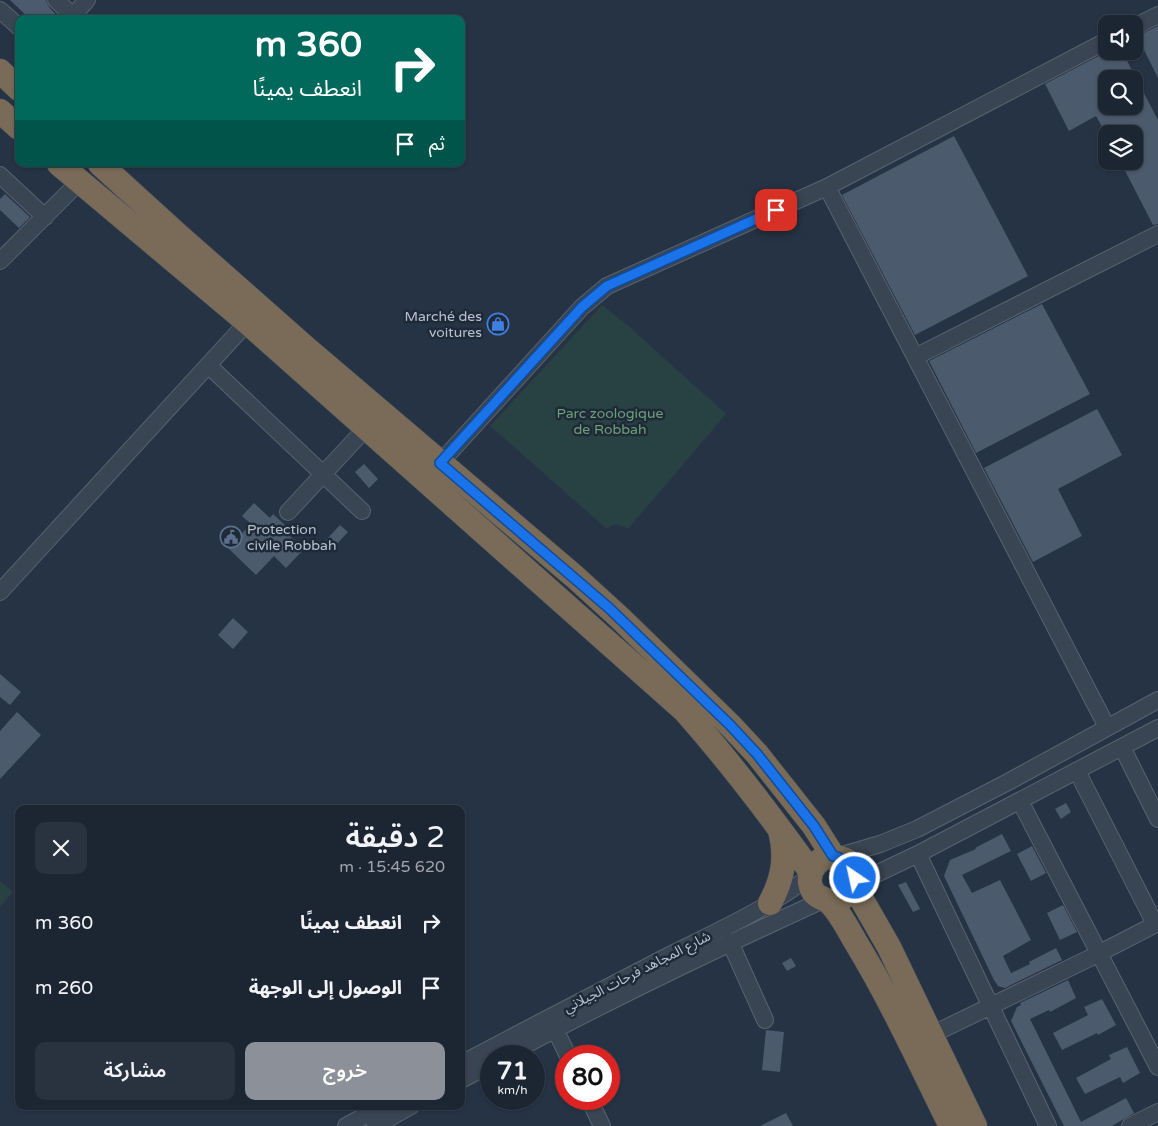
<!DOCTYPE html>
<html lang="ar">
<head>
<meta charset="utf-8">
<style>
  :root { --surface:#1c2633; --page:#29323f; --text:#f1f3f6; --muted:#a0a5ac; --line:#3a434e; --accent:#8c9099 }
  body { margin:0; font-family:"Varela Round","Noto Sans Arabic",sans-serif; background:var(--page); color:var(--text); direction:rtl; height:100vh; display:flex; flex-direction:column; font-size:19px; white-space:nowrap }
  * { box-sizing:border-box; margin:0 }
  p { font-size:16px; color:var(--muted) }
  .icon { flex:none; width:28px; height:28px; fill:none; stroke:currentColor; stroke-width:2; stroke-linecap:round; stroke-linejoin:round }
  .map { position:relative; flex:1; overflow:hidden; direction:ltr }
  .details { position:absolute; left:15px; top:805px; width:450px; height:305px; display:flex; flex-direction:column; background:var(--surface); border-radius:10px; box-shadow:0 1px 4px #0004,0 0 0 1px var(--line); direction:rtl }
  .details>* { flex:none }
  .banner { position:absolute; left:15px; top:15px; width:450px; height:152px; border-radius:10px; box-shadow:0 1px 4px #0004,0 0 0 1px var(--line); direction:rtl; background:#00695c; color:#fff; overflow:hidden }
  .tools { position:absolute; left:1098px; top:15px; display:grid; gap:10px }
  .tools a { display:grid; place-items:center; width:45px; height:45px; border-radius:10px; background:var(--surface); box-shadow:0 1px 4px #0004,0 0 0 1px var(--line); font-size:25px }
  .speed { position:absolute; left:480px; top:1045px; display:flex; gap:10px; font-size:25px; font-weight:700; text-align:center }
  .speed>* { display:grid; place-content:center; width:65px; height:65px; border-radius:50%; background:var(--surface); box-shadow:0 1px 4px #0004,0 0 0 1px var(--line); line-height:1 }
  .speed small { font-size:12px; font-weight:400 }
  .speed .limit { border:8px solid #d22; background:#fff; color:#111 }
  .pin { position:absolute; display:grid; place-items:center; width:42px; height:42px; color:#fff; margin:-21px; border-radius:10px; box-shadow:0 2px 8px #0006 }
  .me { position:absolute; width:55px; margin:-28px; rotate:326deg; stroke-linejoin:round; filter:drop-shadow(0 0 4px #0008) }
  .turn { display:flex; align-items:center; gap:18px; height:105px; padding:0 20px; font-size:22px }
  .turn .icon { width:65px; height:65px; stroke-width:2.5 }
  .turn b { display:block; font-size:35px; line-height:42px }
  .then { display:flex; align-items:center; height:48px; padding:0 20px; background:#0003; gap:10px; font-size:19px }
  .round { display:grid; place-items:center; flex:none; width:52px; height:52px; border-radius:10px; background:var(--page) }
  .summary { display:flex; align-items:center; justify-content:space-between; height:85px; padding:0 20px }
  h1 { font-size:30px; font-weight:600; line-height:38px }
  .cta { display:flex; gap:10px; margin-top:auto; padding:10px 20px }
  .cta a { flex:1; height:58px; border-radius:10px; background:var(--accent); color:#fff; font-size:20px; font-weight:600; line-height:58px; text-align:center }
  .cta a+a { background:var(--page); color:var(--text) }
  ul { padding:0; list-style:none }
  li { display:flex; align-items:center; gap:15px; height:65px; padding:0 20px }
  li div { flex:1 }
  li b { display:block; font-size:19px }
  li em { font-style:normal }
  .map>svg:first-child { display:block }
</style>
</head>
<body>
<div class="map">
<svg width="1158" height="1126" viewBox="0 0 1158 1126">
  <rect width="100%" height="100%" fill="#263344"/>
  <path fill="#284244" d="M602 305 626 324 726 414 628 529C619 524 615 522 607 529L490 426Z
    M0 881 13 892 0 907Z"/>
  <path fill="#4c5a6d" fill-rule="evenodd" d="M10 0H46L49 7 60 19H30Z
    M1158 26V78L1137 36Z
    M1108 51H1122L1158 120V224L1153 225 1120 161H1134V134H1106L1096 116 1069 131 1045 84ZM1106 79H1134V106H1106Z
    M954 136 1028 276 915 335 842 195Z
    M5 194 30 217 19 228 0 210V199Z
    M1042 304 1090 394 976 453 929 361Z
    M1097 409 1122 455 1058 489 1082 536 1033 562 984 468Z
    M364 464 378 479 369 488 355 472Z
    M254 503 270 518 273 514 287 527 283 530 304 549 286 568 274 556 256 575 228 548 251 524 242 516Z
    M340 525 348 532 334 547 326 540Z
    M233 618 248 632 233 649 218 635Z
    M0 674 21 692 10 705 0 697Z
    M17 712 41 735 0 779V731Z
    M1066 803 1071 812 1061 819 1055 809Z
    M1002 834 1011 851 962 875 972 893 1000 880 1031 940 1003 956 1011 973 1030 964 1029 962 1056 948 1062 960 1005 988 998 986 994 980 944 876 950 860 976 849 975 848Z
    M1032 846 1046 873 1031 881 1017 854Z
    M906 882 920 909 913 912 898 885Z
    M1063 905 1077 932 1060 940 1047 913Z
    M791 958 796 966 787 971 782 963Z
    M1068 980 1076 998 1050 1012 1049 1010 1030 1019 1081 1122 1126 1098 1134 1113 1112 1126H1064L1011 1021 1017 1007 1021 1005 1020 1003Z
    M1102 999 1116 1025 1098 1035 1097 1033 1062 1050 1053 1033 1088 1015 1084 1007Z
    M766 1030 784 1032 780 1072 762 1070Z
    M1127 1047 1140 1073 1123 1083 1120 1077 1085 1094 1076 1078 1111 1059 1109 1055Z
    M786 1113 793 1126H760Z"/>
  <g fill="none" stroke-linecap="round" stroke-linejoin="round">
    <g stroke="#586370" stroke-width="18">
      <path id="minor" d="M56 0 73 16
        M0 10 19 27
        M70 19 87 0
        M1134 27 1158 15
        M0 175 45 217
        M827 187 1107 727
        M0 261 79 182
        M915 357 1158 234
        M208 365 362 511
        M440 463 582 307 607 286 827 187 1106 41
        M288 512 366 428
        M0 592 254 315
        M1122 747 1158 819
        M1077 771 1155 924
        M1020 801 1158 1067
        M918 854 1048 1126
        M836 857 880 844 917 829 1008 782 1158 700
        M855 884 918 854 1158 728
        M730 942 765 1020
        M555 1029 568 1056
        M931 1035 1090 958 1158 923
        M505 1056C609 1000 716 949 823 900
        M461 1064C527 1029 594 994 660 960 711 934 765 911 810 876
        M461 1080 491 1064
        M589 1099 602 1126
        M346 1126 383 1106
        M375 1126 411 1106
        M1130 1126 1158 1112"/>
    </g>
    <g stroke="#45505d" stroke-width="25">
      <path id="highway" d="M0 71 19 89
        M0 111 19 128
        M59 164 247 322 685 711C730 762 771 816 811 872
        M100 164 178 235 306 348 575 577 620 618 730 725 757 754 814 826 833 856
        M854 886 889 947 975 1126
        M829 901C861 901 864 859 835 857 820 855 808 869 810 883 813 899 823 896 830 903 840 913 848 929 855 941 891 1000 920 1064 951 1126
        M770 903C783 879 787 857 780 830"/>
    </g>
    <use href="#minor" stroke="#3a4553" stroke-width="16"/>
    <use href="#highway" stroke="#796b57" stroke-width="24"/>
  </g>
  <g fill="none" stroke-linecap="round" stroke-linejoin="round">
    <g stroke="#114b97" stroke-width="12">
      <path id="route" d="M776 210 607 286 582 307 440 463 609 608 730 725 757 754 814 826 833 856C846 859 853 866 855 878"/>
    </g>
    <use href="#route" stroke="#1a73e8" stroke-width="9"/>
  </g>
  <defs>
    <g id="shop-ring" transform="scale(1.125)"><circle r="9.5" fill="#1f2a38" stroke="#3f7fe0" stroke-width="1.5"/><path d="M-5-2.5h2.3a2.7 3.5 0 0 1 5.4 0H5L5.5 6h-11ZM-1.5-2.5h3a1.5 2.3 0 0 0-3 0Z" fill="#3f7fe0"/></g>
    <g id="civic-ring" transform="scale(1.125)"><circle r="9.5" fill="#1f2a38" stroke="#5c6f8a" stroke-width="1.5"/><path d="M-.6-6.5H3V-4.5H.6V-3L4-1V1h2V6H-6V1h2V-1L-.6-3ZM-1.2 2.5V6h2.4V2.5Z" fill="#5c6f8a"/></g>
  </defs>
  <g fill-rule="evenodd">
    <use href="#shop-ring" x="498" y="324"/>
    <use href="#civic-ring" x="231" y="537"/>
  </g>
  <g text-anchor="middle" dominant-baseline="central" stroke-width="5" stroke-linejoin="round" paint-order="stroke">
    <g font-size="14" fill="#b7c0cd" stroke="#1f2a38" text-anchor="end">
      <text x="482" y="316">Marché des<tspan x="482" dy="16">voitures</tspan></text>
      <text x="247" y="529" text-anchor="start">Protection<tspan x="247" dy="16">civile Robbah</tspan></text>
    </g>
    <g font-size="14" fill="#6d9f78" stroke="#1f2a38">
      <text x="610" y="413">Parc zoologique<tspan x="610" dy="16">de Robbah</tspan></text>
    </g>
    <g font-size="14" fill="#b7c0cd" stroke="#1f2a38">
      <text transform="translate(637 972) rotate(-27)">شارع المجاهد فرحات الجيلاني</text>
    </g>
  </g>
</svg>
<div class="tools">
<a><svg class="icon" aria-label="sound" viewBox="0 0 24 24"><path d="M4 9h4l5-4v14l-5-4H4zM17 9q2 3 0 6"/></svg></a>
<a><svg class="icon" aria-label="search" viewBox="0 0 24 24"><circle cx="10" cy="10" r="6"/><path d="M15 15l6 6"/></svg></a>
<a><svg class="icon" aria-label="layers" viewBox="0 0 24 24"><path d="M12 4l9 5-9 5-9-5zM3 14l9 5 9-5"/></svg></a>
</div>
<div class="speed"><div>71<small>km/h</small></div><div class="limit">80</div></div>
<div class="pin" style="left:776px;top:210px;background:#d93025"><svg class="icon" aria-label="arrive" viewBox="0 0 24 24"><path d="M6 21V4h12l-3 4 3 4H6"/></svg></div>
<svg class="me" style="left:855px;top:878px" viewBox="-20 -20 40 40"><circle r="17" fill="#1a73e8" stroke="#fff" stroke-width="3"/><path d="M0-11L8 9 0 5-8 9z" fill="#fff"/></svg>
<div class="banner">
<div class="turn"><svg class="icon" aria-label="right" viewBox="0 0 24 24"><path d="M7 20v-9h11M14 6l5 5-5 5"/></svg><div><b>360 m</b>انعطف يمينًا</div></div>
<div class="then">ثم<svg class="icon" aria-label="arrive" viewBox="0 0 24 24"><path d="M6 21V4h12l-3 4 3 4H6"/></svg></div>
</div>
<section class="details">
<div class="summary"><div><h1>2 دقيقة</h1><p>620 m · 15:45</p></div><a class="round"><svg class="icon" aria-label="close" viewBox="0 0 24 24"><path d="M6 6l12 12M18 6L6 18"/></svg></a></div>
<ul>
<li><svg class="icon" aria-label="right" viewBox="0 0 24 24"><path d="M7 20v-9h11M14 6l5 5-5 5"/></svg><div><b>انعطف يمينًا</b></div><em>360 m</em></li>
<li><svg class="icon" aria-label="arrive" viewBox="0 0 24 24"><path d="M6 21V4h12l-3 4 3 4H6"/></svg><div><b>الوصول إلى الوجهة</b></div><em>260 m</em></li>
</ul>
<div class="cta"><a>خروج</a><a>مشاركة</a></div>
</section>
</div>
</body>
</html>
